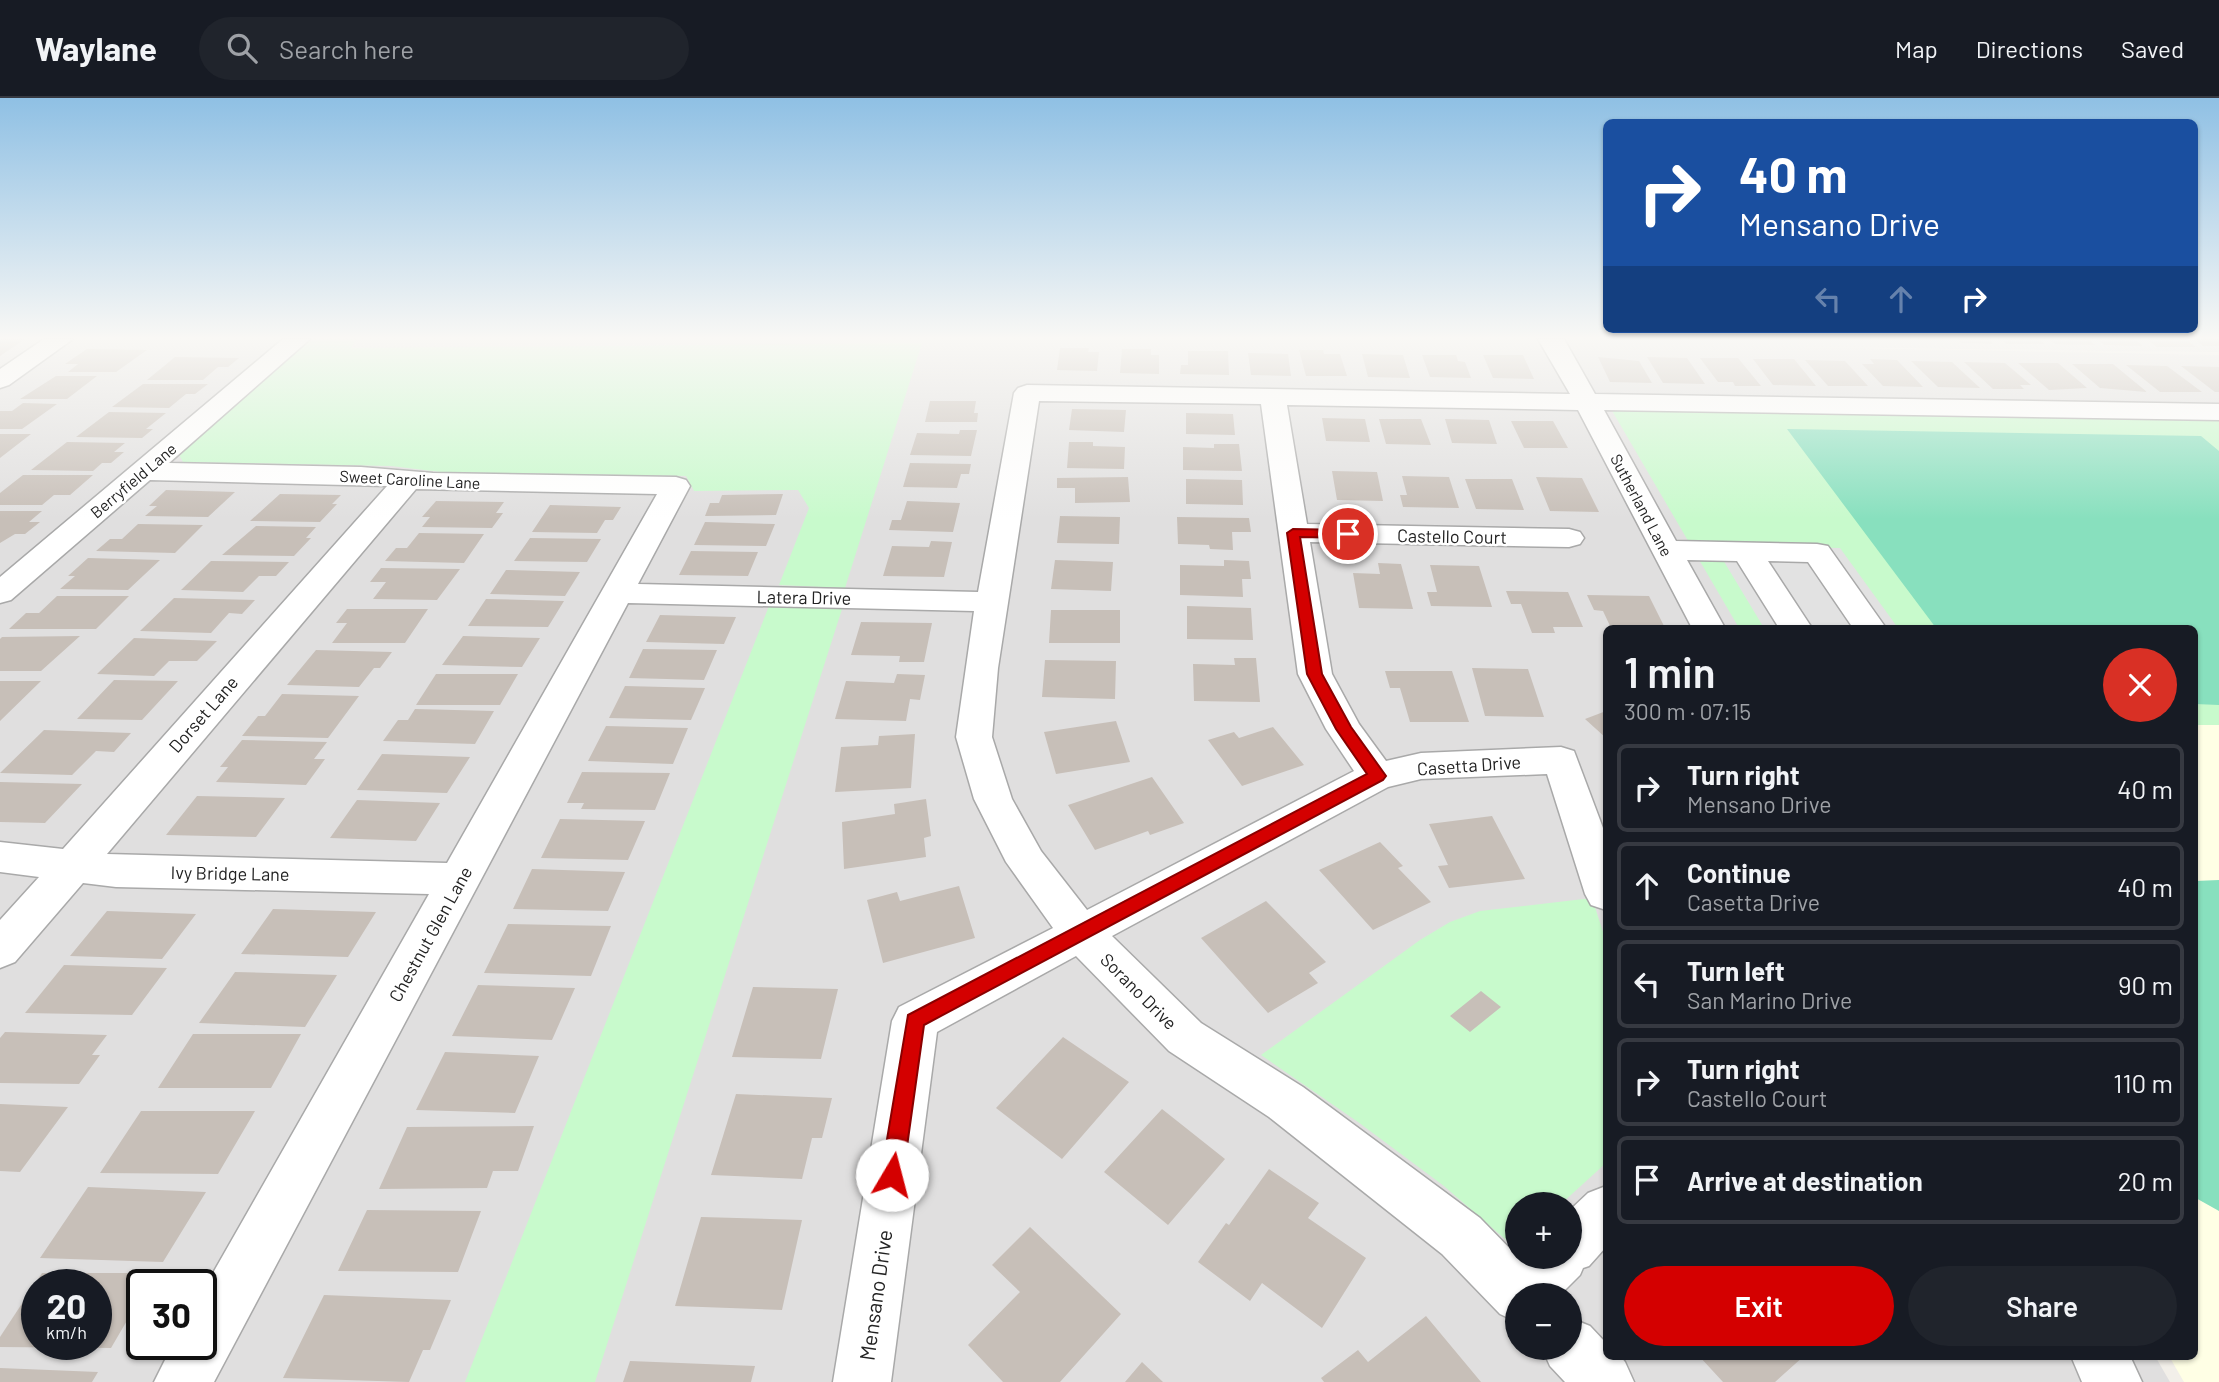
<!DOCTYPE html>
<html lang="en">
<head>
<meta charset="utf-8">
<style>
  :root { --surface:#171b24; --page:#20242c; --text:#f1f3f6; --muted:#9ea1a6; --line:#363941; --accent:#d40000 }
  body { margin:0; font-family:Barlow,sans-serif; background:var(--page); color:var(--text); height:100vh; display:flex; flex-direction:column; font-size:26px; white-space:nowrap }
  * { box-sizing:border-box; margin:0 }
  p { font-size:23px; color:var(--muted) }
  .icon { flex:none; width:38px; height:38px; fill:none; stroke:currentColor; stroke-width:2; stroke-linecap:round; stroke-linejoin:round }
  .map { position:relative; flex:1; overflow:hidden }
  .sheet { position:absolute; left:1603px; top:527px; width:595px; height:735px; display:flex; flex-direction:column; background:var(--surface); border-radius:10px; box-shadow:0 2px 5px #0004 }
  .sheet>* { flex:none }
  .top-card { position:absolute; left:1603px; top:21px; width:595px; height:214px; border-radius:10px; box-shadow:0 2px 5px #0004; background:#1a4fa0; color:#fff; overflow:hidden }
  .tools { position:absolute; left:1505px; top:1094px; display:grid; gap:14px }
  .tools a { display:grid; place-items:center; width:77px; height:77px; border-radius:50%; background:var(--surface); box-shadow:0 2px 5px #0004; font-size:35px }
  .speed { position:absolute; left:21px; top:1171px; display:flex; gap:14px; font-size:35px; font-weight:700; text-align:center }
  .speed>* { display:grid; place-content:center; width:91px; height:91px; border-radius:50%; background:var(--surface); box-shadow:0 2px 5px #0004; line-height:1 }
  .speed small { font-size:18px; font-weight:400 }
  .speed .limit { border:4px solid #111; border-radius:10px; background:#fff; color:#111 }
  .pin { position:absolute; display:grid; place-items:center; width:60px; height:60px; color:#fff; margin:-30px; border:4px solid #fff; border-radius:50%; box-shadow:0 2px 7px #0007 }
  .me { position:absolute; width:77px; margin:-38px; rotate:8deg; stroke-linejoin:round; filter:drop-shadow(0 0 5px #0008) }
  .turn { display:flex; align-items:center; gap:24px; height:147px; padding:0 21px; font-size:32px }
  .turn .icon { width:91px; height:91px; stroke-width:2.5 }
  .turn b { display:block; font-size:49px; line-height:60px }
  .lanes { display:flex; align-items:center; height:66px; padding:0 21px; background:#0003; justify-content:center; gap:35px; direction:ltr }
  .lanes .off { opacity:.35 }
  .round { display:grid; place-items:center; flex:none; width:74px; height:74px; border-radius:37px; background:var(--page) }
  .headline { display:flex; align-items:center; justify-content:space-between; height:119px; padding:0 21px }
  h1 { font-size:42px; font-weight:600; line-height:52px }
  .cta { display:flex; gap:14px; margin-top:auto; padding:14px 21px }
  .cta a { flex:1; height:80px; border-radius:42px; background:var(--accent); color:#fff; font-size:28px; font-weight:600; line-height:80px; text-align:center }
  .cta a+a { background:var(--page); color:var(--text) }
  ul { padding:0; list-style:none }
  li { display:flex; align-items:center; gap:21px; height:88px; margin:0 14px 10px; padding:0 7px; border:4px solid var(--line); border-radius:10px }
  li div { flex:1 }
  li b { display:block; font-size:26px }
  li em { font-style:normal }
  header { display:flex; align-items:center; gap:42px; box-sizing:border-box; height:98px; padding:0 35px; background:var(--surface); border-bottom:2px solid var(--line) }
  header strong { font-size:33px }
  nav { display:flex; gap:38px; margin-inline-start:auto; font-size:24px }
  .search { width:490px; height:63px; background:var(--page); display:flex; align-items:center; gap:18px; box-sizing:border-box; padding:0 24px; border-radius:38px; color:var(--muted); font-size:26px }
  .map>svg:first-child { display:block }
</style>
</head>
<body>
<header>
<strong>Waylane</strong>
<div class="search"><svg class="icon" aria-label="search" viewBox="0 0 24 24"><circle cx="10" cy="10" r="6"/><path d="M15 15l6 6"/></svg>Search here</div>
<nav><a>Map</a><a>Directions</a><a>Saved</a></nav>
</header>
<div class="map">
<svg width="2219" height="1284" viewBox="0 0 2219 1284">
  <rect width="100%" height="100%" fill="#f2efe9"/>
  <path fill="#e0dfdf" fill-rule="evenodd" d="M0 241H2219V254L1800 249 2219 257V626L2194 530H1606V1258H2155L2170 1284H0ZM1517 1106H1570V1158H1517ZM37 1186H96V1246H37ZM142 1186H201V1246H142ZM1517 1197H1570V1250H1517Z"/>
  <path fill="#ffffe5" d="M2194 627H2219V1284H2184L2169 1258H2194Z"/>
  <path fill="#c8facc" d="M309 241H356L351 250 922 245 845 490 779 487 809 410 798 392 694 393 686 378 441 374 391 368 183 364 178 355Z
    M1611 311 2219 321V627H2195L2194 530H1739Z
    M769 508H843L595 1284H465Z
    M1592 800 1606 843V1065L1561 1106H1517V1146L1514 1149 1444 1088 1358 1024 1261 957 1420 842 1450 824 1480 813Z"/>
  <path fill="#88e0be" d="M1787 331 2201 338 2219 353V607L2195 606 2194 530H1936Z
    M2219 782V1113L2194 1099 2195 783Z"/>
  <path fill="#e2e2e2" d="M1714 447 1840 450 1898 530H1764Z"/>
  <path fill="#c7bfb8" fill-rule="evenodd" d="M0 241H25L0 258Z
    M1956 241H1988L1993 246 1961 245Z
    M2001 241H2039L2045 246H2006Z
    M2050 241H2088L2095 247 2055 246Z
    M2097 241H2135L2143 248 2104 247Z
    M2146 241H2185L2196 249H2157Z
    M2194 241H2219V248H2203Z
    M1060 250H1089L1088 254H1099L1097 273 1057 272Z
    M87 251 147 252 116 274H68L78 266H65Z
    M1122 251H1151V257H1159V276L1120 275Z
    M1299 252H1323L1324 256H1340L1347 278H1306Z
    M1188 253H1228L1229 277 1180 276 1181 267H1188Z
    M1248 255 1288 256 1291 278 1251 277Z
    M1362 256 1403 257 1410 280 1368 279Z
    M1422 257H1456L1458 263 1465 264 1471 280 1430 279Z
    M1483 257H1523L1534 281 1493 280Z
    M175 259 239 260 228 269H218L203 282H147Z
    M1598 259 1639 263 1652 285 1610 284Z
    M1647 259 1687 260 1705 286 1663 285Z
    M1700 260H1738L1761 288H1735L1733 284H1718Z
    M1753 261H1794L1816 288 1773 287Z
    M1870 261 1897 262 1923 289 1883 288 1862 266H1874Z
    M1805 262 1845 263 1868 288H1828Z
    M1911 263 1952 264 1980 290 1938 289Z
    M1964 264 2005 265 2031 287H2020L2024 291H1993Z
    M2018 265H2058L2087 290 2049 292Z
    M2072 266H2113L2147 294 2100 290Z
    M2126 267 2167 268 2202 294H2160Z
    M2181 268 2219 269V294H2215Z
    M56 278H97L67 301H20Z
    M143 286H208L195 296H186L169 310 112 309Z
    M930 303H976L974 315H978L977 324H925Z
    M23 305 57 306 22 331H0V313H12Z
    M1072 311 1126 312 1124 334 1069 332Z
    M109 314 166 315 146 331H153L142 340 76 339Z
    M1186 315 1233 316 1235 337 1186 336Z
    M1322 320 1365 321 1370 344 1326 343Z
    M1379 321H1421L1431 347 1386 346Z
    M1445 321 1489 322 1497 346 1452 345Z
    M1511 323H1553L1568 350H1524Z
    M960 332H977L971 358 910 357 917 335 959 336Z
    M0 336H31L0 360Z
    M67 344 125 345 114 354H124L111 365H102L93 373 31 372Z
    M1069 344H1093V348L1125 349 1124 371 1067 370Z
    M1214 346H1239L1242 373 1183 372V349L1214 350Z
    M910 365 971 366 969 376H961L957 390 903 389Z
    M1332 373 1377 374 1383 403 1337 402Z
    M23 377H93L70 397H54L42 407H0V395Z
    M1402 378 1449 379 1459 410 1403 409 1400 397H1407Z
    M1128 379 1130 404 1075 405V390H1057V380Z
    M1536 379 1582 380 1599 414 1550 413Z
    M1186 381 1242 382 1243 407 1186 406Z
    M1465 381H1512L1524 412 1476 411Z
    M166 392 235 394 208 419 145 418 157 408H149Z
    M280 396 341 397 332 406H337L320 424 250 423Z
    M783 396 776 417 705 418 710 405H719L722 397Z
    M436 403 504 404 496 415H503L492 430 422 429 430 419H422Z
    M907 403 960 405 953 434 889 432 892 422H901Z
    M550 407 621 409 613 422H605L597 435 532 434Z
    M0 413H42L29 424H40L25 436H15L0 445Z
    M1060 418 1120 419 1119 446 1057 445Z
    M1177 419 1249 420 1251 434H1232L1233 452 1210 451 1209 447 1178 446Z
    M705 424 775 426 766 448 694 447Z
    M138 426 203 427 175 455 96 453 110 441H122Z
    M256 428 316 429 306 440H311L294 458 222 457Z
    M419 435 484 436 464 465 385 463 396 450H407Z
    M530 440 601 441 587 464 514 463Z
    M931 443 952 444 944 479 883 478 892 448 929 449Z
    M691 453 758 454 748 478 679 477Z
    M88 460 160 462 128 492 60 491 75 478H68Z
    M1055 462 1113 464 1111 493 1051 491Z
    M1224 462 1249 463 1251 481H1242L1243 499 1180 497V467L1224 468Z
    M211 463 289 464 276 478H259L243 494 181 492Z
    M1378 465 1401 466 1413 511 1359 510 1353 475 1380 476Z
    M1430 467 1479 468 1492 509 1431 508 1427 494H1437Z
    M381 470 460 471 437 502 373 501 386 484H370Z
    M506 472 580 474 565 498 490 496Z
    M1506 493 1568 494 1583 529H1553L1555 535H1532L1521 506H1511Z
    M1587 497 1649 498 1665 530H1611L1603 513 1594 512Z
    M57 498H129L96 531H9L26 515H39Z
    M174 500 255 502 242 516 229 515 211 535 140 533Z
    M486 501 564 503 548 529 468 528Z
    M1187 508 1251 510 1253 542 1187 541Z
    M347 511H428L405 545H332L347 525H336Z
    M1051 512H1120V545H1049Z
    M660 517 736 519 724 546 646 544Z
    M861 524 932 525 924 564H899L900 558 851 557Z
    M80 538 41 573H0V541L2 539Z
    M463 538 540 540 522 569 442 567Z
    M134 540 217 543 197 563H169L154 578 97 576Z
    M643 551 717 552 704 582 629 580Z
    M316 552 392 554 380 570H374L359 589 287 587Z
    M1234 560H1256L1260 604 1194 603 1193 566 1235 567Z
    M1045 562 1116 563 1115 601 1042 599Z
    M1472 570 1528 571 1544 619 1485 618Z
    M1385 573H1452L1469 624H1410L1400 590H1390Z
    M436 576H518L500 607H416Z
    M897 576 925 577 920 602 910 601 906 623 835 621 846 583 894 585Z
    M114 582 178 583 142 622 77 621Z
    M0 583H41L0 623Z
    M625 588 705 590 691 622 609 620Z
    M282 596 359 598 328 640 242 638 258 618H265Z
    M415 611 494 613 475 646 383 643 398 622H408Z
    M1606 613V640L1585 621Z
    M1116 623 1130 664 1056 676 1044 634Z
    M606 628 688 630 673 666 588 663Z
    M1273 629 1304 667 1242 688 1208 642 1234 634 1239 640Z
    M44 632 131 635 114 654 96 653 72 677 0 675Z
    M915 636 911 690 835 694 841 649 878 647 879 638Z
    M242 642 327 644 314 661H325L306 687 216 684 228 669H220Z
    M382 656 470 659 447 695 357 692Z
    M582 674 670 675 655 712 581 711 584 705H567Z
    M1152 679 1184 725 1150 737 1148 733 1095 752 1068 707Z
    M0 684 82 686 45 725 0 724Z
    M197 698 285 700 256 739 166 737Z
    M926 701 931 738 924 740 926 759 844 771 842 724 895 716 894 706Z
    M357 702 440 705 416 743 330 740Z
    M1492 718 1525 781 1449 790 1438 768 1448 767 1429 726Z
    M560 721 645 723 628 762 541 760Z
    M1380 744 1403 768 1398 770 1431 804 1373 832 1319 772Z
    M532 771 625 774 608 813 513 811Z
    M959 788 975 840 883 865 867 802 897 794 900 803Z
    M1266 803 1326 864 1309 875 1318 885 1268 915 1201 840Z
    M273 811 376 814 348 859 241 856Z
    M107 813 196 816 162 861 70 858Z
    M508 826 611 828 591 878 484 875Z
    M64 867 167 870 132 917 25 915Z
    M235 874 337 877 305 929 199 925Z
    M478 887 575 890 552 942 452 938Z
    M753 889 838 891 821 961 732 959Z
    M1481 893 1501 909 1470 934 1450 918Z
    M5 934 107 937 92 957H100L79 986 0 985V940Z
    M193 936H301L271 990H158Z
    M1063 939 1129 984 1062 1061 996 1010Z
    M445 954 539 958 515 1015 416 1012Z
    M736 996 832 1000 822 1040H812L802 1081 711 1077Z
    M0 1006 68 1009 20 1074 0 1073Z
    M1162 1011 1225 1061 1168 1127 1104 1074Z
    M141 1013H255L218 1076 100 1075Z
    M534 1028 518 1073H493L487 1090 379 1091 407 1029Z
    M1269 1071 1319 1105 1308 1120 1366 1160 1322 1230 1262 1185 1250 1203 1198 1164 1226 1125 1229 1127Z
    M88 1089 206 1094 163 1164 40 1160Z
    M367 1112 481 1113 458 1174 338 1173Z
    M701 1119 802 1122 782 1212 675 1208Z
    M1030 1129 1121 1216 1060 1284H1003L968 1247 1020 1194 992 1167Z
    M42 1175H169L163 1186H142V1214H132L111 1250 0 1249V1239ZM37 1186H96V1246H37Z
    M324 1197 451 1202 430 1252H423L409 1284 283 1280Z
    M1426 1218 1481 1284H1324L1321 1280 1358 1252 1368 1264Z
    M1699 1258H1804L1775 1284H1723Z
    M630 1263 755 1268 751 1284H623Z
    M1142 1264 1163 1284H1125Z
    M0 1270 98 1274 92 1284H0Z"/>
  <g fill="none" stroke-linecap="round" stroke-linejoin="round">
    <g stroke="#a9a9a9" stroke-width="3">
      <path id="minor" d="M44 241H73L9 287 0 290V271Z
        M283 241H310L169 365 361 369 433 375 676 379 686 382 690 388 638 486 978 494 1014 295 1018 290 1027 287 1570 296 1538 241H1564L1595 296 2219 306V322L1604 312 1676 443 1817 446 1828 448 1886 530H1853L1808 464 1768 463 1812 530H1779L1737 463 1687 462 1725 530H1692L1578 312 1287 307 1307 426 1569 431 1580 434 1584 440 1580 446 1569 449 1310 444 1332 576 1359 626 1386 663 1421 655 1561 649 1574 653 1606 738V812L1591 807 1585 796 1547 676 1421 681 1388 689 1112 838 1201 925 1303 989 1480 1120 1517 1158H1570V1112L1588 1095 1606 1088V1149L1589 1168 1583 1170 1580 1177 1560 1197H1517V1224L1500 1216 1442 1156 1269 1019 1169 953 1076 858 937 934 891 1284H833L892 923 899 909 1053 830 1006 764 974 701 956 639 974 513 628 505 214 1284H154L173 1246H201V1196L429 796 116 789 83 785 15 864 0 870V822L39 779 0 774V744L63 751 387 388 150 382 11 502 0 505V479ZM1039 303 1261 306 1298 576 1326 631 1354 673 1087 812 1041 753 1012 701 992 639 998 570ZM416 391 657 396 447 765 107 756Z
        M1570 1220 1590 1228 1606 1245V1258H1620L1625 1264 1634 1284H1565L1550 1268 1542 1250H1570Z
        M2071 1258H2130L2142 1284H2082Z"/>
    </g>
    <use href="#minor" fill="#fff" fill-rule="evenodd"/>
  </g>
  <linearGradient id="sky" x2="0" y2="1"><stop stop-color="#8fc0e4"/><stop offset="0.57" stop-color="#f9f8f5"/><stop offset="1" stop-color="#f9f8f5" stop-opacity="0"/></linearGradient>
  <rect width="2219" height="421" fill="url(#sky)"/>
  <path fill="#d40000" stroke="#8a0000" stroke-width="2" d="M1293 431 1348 432 1355 436 1348 440 1300 439 1322 576 1351 629 1386 678 1383 682 924 927 903 1077 900 1085 892 1088 884 1085 881 1077 908 917 1367 676 1336 631 1307 576 1287 435Z"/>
  <g text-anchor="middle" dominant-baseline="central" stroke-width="5" stroke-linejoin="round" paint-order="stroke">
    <g font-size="16" fill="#222" stroke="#fff">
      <text transform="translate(410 381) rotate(3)">Sweet Caroline Lane</text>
      <text transform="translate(133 382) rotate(-40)">Berryfield Lane</text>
      <text transform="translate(1642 407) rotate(62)">Sutherland Lane</text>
    </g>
    <g font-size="18" fill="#222" stroke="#fff">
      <text transform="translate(1452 438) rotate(1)">Castello Court</text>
      <text transform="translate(804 499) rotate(1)">Latera Drive</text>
      <text transform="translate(203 616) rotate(-49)">Dorset Lane</text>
      <text transform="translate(1469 667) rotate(-4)">Casetta Drive</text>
      <text transform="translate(230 775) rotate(1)">Ivy Bridge Lane</text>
      <text transform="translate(430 836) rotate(-61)">Chestnut Glen Lane</text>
      <text transform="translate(1139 893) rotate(45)">Sorano Drive</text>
    </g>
    <g font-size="21" fill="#222" stroke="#fff">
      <text transform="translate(875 1197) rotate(-82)">Mensano Drive</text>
    </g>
  </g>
</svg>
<div class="tools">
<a>+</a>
<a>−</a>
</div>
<div class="speed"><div>20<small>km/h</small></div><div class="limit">30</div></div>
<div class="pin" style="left:1348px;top:436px;background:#d93025"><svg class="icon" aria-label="arrive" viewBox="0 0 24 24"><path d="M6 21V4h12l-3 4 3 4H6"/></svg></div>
<svg class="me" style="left:892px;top:1077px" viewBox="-20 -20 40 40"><circle r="19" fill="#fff"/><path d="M0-13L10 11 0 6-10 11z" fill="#d40000"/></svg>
<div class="top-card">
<div class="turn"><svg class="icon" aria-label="right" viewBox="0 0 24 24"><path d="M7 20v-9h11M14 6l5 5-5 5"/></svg><div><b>40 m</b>Mensano Drive</div></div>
<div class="lanes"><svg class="icon off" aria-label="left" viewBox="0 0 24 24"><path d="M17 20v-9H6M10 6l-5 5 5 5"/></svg><svg class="icon off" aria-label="ahead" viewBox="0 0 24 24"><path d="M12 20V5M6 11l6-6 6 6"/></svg><svg class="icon" aria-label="right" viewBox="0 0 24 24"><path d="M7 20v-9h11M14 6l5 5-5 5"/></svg></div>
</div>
<section class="sheet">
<div class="headline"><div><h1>1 min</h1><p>300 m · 07:15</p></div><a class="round" style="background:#d93025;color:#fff"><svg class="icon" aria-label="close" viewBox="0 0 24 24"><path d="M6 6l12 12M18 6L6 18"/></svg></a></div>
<ul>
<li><svg class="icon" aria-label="right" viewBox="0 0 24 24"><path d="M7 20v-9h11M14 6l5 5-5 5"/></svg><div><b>Turn right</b><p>Mensano Drive</p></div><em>40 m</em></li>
<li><svg class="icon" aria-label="ahead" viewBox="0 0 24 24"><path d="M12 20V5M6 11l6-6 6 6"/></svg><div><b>Continue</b><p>Casetta Drive</p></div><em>40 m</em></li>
<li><svg class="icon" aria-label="left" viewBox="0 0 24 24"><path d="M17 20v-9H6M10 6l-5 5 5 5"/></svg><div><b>Turn left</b><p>San Marino Drive</p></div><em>90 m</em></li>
<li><svg class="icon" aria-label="right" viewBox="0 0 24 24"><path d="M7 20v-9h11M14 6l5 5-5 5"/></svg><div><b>Turn right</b><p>Castello Court</p></div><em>110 m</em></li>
<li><svg class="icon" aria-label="arrive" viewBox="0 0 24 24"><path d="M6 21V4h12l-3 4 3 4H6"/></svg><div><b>Arrive at destination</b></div><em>20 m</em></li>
</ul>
<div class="cta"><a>Exit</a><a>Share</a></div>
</section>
</div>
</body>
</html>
